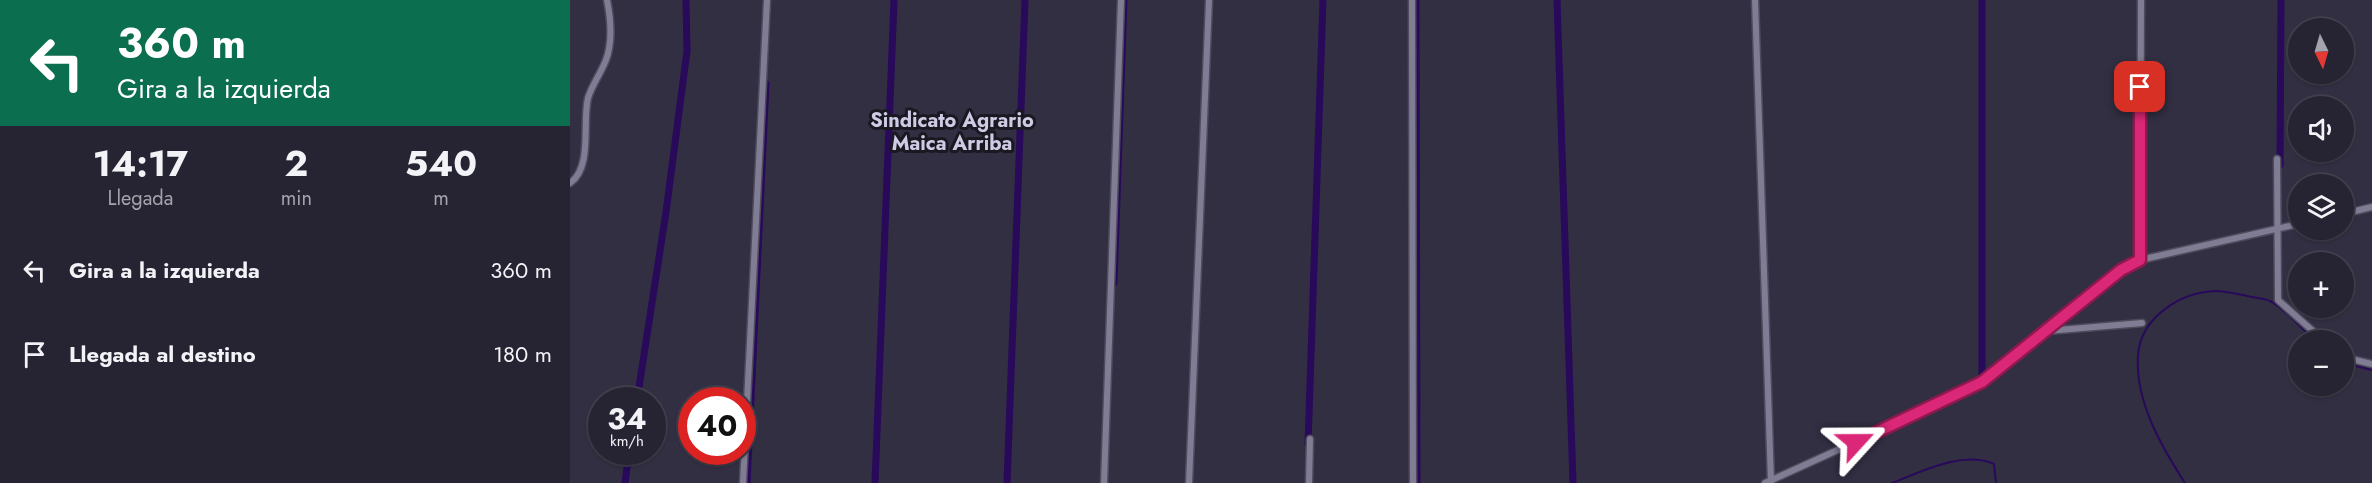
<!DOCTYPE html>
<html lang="es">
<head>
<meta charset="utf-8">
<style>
  :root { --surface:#262332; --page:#2e2b3a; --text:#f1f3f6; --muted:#a4a4ac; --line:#42404d }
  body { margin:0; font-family:Jost,sans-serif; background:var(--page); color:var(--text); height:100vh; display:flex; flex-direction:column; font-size:22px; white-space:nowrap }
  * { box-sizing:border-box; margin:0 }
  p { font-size:20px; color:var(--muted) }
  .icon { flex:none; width:33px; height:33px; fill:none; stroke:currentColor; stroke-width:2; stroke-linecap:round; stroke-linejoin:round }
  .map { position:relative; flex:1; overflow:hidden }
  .sheet { display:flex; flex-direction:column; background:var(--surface); width:570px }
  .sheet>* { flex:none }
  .banner { background:#0b6e4f; color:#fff; overflow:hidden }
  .needle { width:39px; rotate:175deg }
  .buttons { position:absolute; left:1718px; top:18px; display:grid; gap:12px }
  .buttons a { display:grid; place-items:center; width:66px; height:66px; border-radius:50%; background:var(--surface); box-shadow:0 2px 4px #0004,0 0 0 2px var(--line); font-size:30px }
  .speed { position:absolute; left:18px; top:387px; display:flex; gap:12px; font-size:30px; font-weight:700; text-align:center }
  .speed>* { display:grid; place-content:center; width:78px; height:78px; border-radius:50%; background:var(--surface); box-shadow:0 2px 4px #0004,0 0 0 2px var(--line); line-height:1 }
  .speed small { font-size:15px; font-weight:400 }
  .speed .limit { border:9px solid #d22; background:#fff; color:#111 }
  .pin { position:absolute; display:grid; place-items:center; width:51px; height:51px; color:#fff; margin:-26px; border-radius:12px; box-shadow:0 3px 9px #0006 }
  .me { position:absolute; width:66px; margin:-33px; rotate:66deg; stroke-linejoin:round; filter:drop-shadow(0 0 4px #0008) }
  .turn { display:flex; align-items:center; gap:21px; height:126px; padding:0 18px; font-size:27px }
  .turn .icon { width:78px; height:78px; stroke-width:2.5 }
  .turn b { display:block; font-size:42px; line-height:51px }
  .eta { display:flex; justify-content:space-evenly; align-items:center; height:102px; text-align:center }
  .eta b { font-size:36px; font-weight:700; line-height:42px }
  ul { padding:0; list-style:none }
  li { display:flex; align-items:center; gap:18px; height:84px; padding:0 18px }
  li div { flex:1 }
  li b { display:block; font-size:22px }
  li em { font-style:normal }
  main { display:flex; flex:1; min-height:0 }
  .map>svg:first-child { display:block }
</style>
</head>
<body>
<main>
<section class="sheet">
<div class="banner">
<div class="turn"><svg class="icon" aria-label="left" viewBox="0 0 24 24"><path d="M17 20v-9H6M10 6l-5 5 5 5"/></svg><div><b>360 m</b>Gira a la izquierda</div></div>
</div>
<div class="eta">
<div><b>14:17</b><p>Llegada</p></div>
<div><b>2</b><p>min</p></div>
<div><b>540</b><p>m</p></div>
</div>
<ul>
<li><svg class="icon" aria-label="left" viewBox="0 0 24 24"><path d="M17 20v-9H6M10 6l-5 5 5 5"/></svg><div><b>Gira a la izquierda</b></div><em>360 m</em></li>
<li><svg class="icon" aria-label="arrive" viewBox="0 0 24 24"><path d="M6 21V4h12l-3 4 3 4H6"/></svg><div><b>Llegada al destino</b></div><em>180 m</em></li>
</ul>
</section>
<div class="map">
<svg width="1802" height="483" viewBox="0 0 1802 483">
  <rect width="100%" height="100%" fill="#322f43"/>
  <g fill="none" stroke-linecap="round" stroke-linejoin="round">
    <path stroke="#28095a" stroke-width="2" d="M1773 363 1802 370
      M1322 483C1351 472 1393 450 1424 464L1426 483
      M1615 483C1591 446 1565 401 1568 356 1570 318 1610 292 1646 291 1656 291 1667 294 1677 296 1684 298 1693 298 1700 301 1716 309 1731 329 1745 340"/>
    <path stroke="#28095a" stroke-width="7" d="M846 0 847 483
      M987 0 1003 483
      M1412 0V374
      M1710 165 1711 0
      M544 283 554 0
      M67 400 96 212 117 51 116 0
      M738 444 753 0
      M55 483 59 452
      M177 483 196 84
      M305 483 324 0
      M437 483 455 0"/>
    <g stroke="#4e4b5c" stroke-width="9">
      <path id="minor" d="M842 0 843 483
        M1185 0 1201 482
        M1707 159 1708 300 1753 340
        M0 183C23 168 12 121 18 98 22 85 31 73 36 60 43 41 41 20 37 0
        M1773 214 1802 207
        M1570 260 1571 0
        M1477 331 1572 323
        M1773 357 1802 364
        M173 483 197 0
        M534 483 551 0
        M619 483 639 0
        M739 483 740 439
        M1195 483 1404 388 1560 265 1570 260 1728 224"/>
    </g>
    <use href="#minor" stroke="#7f7c94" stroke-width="6"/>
  </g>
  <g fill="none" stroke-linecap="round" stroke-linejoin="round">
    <g stroke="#8e194d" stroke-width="15">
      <path id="route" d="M1286 442 1412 382 1551 270 1570 260V87"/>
    </g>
    <use href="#route" stroke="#db2777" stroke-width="10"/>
  </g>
  <g text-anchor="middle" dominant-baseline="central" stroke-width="6" stroke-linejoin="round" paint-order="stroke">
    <g font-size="20" font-weight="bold" fill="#cecbe5" stroke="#1a1922">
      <text x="382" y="120">Sindicato Agrario<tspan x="382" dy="23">Maica Arriba</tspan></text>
    </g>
  </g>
</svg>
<div class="buttons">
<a><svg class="needle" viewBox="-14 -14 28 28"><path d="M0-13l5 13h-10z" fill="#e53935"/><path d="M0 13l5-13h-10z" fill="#a4a4ac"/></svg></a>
<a><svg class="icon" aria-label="sound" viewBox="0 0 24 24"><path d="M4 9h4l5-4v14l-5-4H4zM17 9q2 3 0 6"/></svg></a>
<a><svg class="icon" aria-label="layers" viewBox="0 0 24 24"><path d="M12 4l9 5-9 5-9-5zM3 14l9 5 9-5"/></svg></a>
<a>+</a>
<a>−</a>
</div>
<div class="speed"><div>34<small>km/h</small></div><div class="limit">40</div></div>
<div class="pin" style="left:1570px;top:87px;background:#d93025"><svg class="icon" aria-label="arrive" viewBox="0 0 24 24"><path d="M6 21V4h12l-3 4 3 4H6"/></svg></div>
<svg class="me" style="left:1286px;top:442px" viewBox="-20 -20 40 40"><path d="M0-17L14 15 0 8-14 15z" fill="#db2777" stroke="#fff" stroke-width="4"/></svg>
</div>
</main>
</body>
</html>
